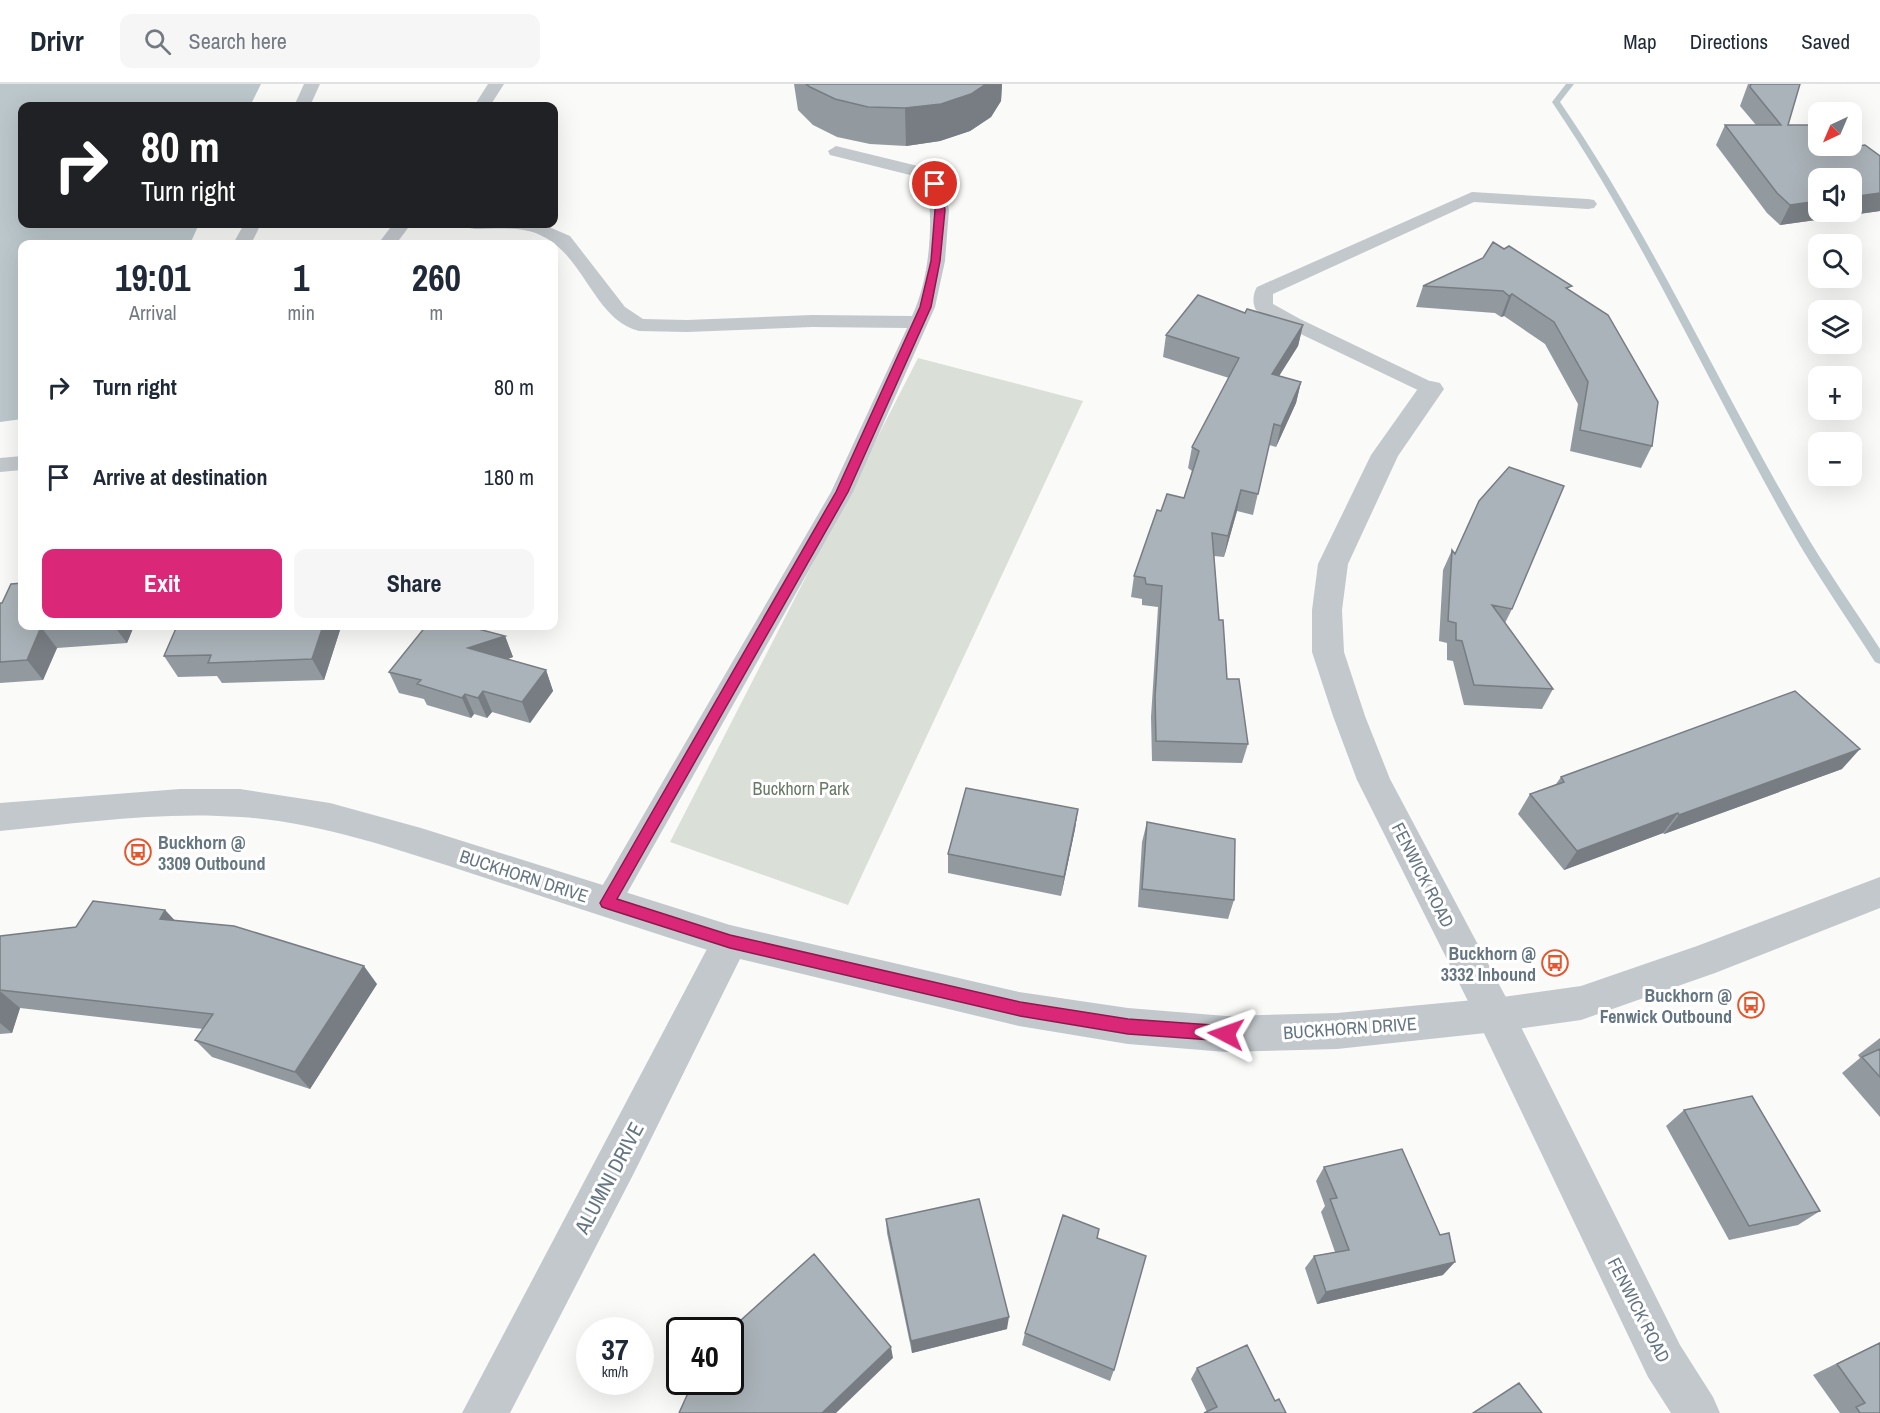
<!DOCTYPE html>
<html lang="en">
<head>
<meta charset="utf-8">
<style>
  :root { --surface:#fff; --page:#f6f6f7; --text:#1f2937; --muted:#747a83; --line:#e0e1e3; --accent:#db2777 }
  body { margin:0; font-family:"Archivo Narrow",sans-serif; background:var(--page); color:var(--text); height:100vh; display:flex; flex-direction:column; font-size:22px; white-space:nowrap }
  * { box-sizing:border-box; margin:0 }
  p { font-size:20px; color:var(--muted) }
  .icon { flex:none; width:33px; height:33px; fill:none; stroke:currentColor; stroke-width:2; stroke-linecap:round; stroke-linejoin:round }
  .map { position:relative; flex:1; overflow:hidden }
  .side { position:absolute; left:18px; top:156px; width:540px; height:390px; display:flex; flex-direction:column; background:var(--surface); border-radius:12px; box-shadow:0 6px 24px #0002 }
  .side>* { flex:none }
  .top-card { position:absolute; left:18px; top:18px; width:540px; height:126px; border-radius:12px; box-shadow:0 6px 24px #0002; background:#202124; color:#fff; overflow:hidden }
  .needle { width:39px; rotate:224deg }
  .buttons { position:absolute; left:1808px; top:18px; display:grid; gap:12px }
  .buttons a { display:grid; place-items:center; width:54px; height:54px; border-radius:12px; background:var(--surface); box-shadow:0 6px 24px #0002; font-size:30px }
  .speed { position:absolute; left:576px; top:1233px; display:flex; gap:12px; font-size:30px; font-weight:700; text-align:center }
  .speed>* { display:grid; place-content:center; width:78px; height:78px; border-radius:50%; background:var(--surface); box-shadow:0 6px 24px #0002; line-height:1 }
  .speed small { font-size:15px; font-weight:400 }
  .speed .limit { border:3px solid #111; border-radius:9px; background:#fff; color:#111 }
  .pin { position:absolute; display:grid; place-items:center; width:51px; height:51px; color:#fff; margin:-26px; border:3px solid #fff; border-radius:50%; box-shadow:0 2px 6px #0007 }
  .me { position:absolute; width:66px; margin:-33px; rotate:274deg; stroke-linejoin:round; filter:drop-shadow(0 0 4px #0008) }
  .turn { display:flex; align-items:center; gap:21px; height:126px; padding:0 24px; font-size:27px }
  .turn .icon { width:78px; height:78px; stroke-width:2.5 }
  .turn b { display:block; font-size:42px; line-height:51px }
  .eta { display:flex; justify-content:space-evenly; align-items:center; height:102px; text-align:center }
  .eta b { font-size:36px; font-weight:700; line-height:42px }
  .action { display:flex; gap:12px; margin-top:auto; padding:12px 24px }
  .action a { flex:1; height:69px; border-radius:12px; background:var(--accent); color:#fff; font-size:24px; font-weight:700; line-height:69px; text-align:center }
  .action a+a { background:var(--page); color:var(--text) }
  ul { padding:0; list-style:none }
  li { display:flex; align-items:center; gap:18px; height:90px; padding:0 24px }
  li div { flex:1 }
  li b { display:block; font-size:22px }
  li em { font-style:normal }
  header { display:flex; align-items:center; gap:36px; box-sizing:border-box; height:84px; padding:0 30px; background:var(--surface); border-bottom:2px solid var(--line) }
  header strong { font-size:28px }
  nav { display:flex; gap:33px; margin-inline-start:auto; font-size:21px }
  .search { width:420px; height:54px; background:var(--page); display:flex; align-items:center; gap:15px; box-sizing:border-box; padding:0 21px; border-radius:12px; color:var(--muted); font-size:22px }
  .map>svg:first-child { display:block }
</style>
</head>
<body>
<header>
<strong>Drivr</strong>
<div class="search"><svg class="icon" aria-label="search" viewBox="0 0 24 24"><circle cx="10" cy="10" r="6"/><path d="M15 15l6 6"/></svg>Search here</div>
<nav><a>Map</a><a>Directions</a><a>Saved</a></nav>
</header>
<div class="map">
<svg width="1880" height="1329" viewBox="0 0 1880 1329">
  <rect width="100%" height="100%" fill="#fafaf8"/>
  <path fill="#dadfd7" d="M918 274 1083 317 848 821 670 758Z"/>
  <path fill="#bbc7cb" d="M0 0H261L250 22H22V140H199L190 160H22V335L0 338Z"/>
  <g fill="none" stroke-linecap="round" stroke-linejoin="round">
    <path fill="#bbc7cb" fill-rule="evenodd" d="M1566 0H1574L1560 18C1652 152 1719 302 1801 442 1825 484 1854 524 1880 565V580L1875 578C1847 534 1816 490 1790 444 1710 303 1643 152 1552 18Z"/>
    <path fill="#c3c8cc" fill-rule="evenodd" d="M304 0H320L310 22H294Z
      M488 0H504L490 22H474Z
      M836 62 922 83 943 100 949 126 945 177 935 223 853 408 617 827 607 831 597 827 593 819 597 811 831 408 907 244 812 243 687 248 639 247C594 236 584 170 540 151 521 142 496 145 475 145L469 144 466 140H542L570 152 625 223 643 235 687 236 812 231 912 232C929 196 934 141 927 102L910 91 830 71 828 67Z
      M1472 108 1588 115 1594 116 1597 120 1594 124 1588 125 1474 118 1273 210V220L1300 235 1438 301 1441 305 1438 309 1431 311 1424 309 1286 243 1256 226C1252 220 1253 209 1257 203Z
      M244 140H261L251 160H233Z
      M393 140H411L396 160H378Z
      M22 372V386L0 388V374Z"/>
    <path fill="#c3c8cc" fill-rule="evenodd" d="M1431 297 1440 299 1444 305 1398 372 1348 480 1342 526 1344 568 1365 632 1390 695 1509 919 1680 1261 1713 1313 1720 1329H1671L1648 1293 1481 943 1357 696 1333 632 1312 568V526L1318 480 1371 371 1422 299Z
      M180 705H240L330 719 421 744 730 841 743 846 748 857 743 868 730 873C640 845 551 815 461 786 390 763 316 738 241 733 161 727 79 739 0 747V719Z"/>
    <path fill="#c3c8cc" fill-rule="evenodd" d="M1880 793V824L1715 889 1581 936 1495 948 1337 965 1226 968 1128 960 1019 942 740 875 636 1085 510 1329H462L717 846 730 841 1019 908 1128 924 1226 932 1337 929 1495 914 1581 902 1697 862Z"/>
  </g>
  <path fill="#929a9f" d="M794 0H1002L1001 17 991 33 970 47 940 57 906 62 870 60 837 53 813 41 798 26Z
    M1748 0H1800L1788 41 1843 64 1880 72V127L1780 141 1767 129 1716 61 1725 41H1756L1740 22Z
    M1423 202 1570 206 1652 362 1641 384 1570 367 1578 320 1545 260 1504 232 1501 233 1495 229 1416 223Z
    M1245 229 1303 241 1298 262 1279 292 1301 298 1296 319 1276 363 1269 361 1253 431 1237 427 1224 473 1214 472 1219 536 1227 595 1248 660 1242 679 1152 677 1151 633 1158 523 1142 521V515L1131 513 1134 492 1161 427 1184 414 1192 387 1188 384 1192 363 1229 294 1163 273 1166 251Z
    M1452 466 1455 470 1512 525 1505 539 1553 605 1542 625 1464 621 1453 577 1447 576V559L1439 557 1443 486Z
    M0 519 22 542H134L127 559 57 564 43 596 0 599Z
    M177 542H338L340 546 324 596 222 599 217 592 178 593 164 572Z
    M505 552 513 573 508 575 546 586 553 607 530 639 492 628 487 634 474 630 471 634 427 621 424 615 399 609 389 588Z
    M1842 685 1664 750 1663 749 1564 786 1518 730 1530 710 1556 700 1561 693Z
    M1078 725 1075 745 1061 812 948 789V770Z
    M1147 738 1234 816 1228 835 1138 823 1142 758Z
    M165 826 175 837 377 900 310 1005 212 973 195 956 203 945 20 924 12 949 0 950V852L76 843Z
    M1880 954V1033L1842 989 1860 974 1858 971Z
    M1684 1026 1820 1127 1798 1141 1729 1156 1666 1042Z
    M1324 1083 1443 1191 1317 1220 1305 1184 1314 1172 1335 1168 1321 1128 1325 1122 1316 1097Z
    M886 1135 1007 1245 912 1269 887 1149Z
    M1097 1154 1114 1286 1110 1297 1022 1261 1025 1249Z
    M1880 1258V1329H1840L1813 1291Z
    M1197 1284 1275 1317 1286 1329 1207 1328 1191 1295Z"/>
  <path fill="#777d82" d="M986 0H1002L1001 17 991 33 970 47 940 57 906 62 905 24Z
    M1880 109V127L1780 141 1790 121 1818 117V128H1851V113Z
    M1512 210 1504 232 1501 233 1509 212Z
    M1303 241 1298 262 1267 311 1272 290Z
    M1301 298 1296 319 1276 363 1281 342Z
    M1241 406 1237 427 1224 473 1228 452Z
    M114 542H134L127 559Z
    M323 542H338L340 546 324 596 312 575Z
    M41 543 57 564 43 596 27 576Z
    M505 552 513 573 477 585 468 564Z
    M546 586 553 607 530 639 522 618Z
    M483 607 492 628 487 634 478 614Z
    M465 610 474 630 471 634 462 614Z
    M1860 665 1842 685 1664 750 1679 731Z
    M1078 725 1075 745 1061 812 1064 793Z
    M1678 729 1663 749 1564 786 1577 767Z
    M165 826 182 844 160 835Z
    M364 882 377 900 310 1005 295 988Z
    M0 907 20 924 12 949 0 939Z
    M1455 1178 1443 1191 1317 1220 1326 1208Z
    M1009 1233 1007 1245 912 1269 911 1257Z
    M891 1263 893 1274 836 1329H822Z"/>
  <path fill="#aab3b9" stroke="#777d82" stroke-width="1.5" d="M806 0H986L971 10 941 20 905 24 868 23 835 15 810 3Z
    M1751 0H1800L1788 41H1818V62H1841L1843 64 1865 61 1880 72V109L1851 113V94H1818V117L1790 121 1777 109 1725 41H1781L1750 3Z
    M1493 158 1504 165 1509 162 1572 202 1566 204 1608 231 1658 318 1652 362 1580 346 1588 298 1554 238 1512 210 1509 212 1503 207 1423 202 1483 174Z
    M1198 211 1245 229 1247 225 1303 241 1272 290 1301 298 1281 342 1274 340 1258 410 1241 406 1228 452 1212 449 1219 536H1223L1227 595H1239L1248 660 1156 657 1155 613 1162 502 1146 500 1145 494 1134 492 1157 426 1161 427 1167 410 1184 414 1199 367 1192 363 1239 274 1166 251Z
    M1509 383 1564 402 1512 525 1492 521 1553 605 1474 601 1462 557 1456 556V539L1448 537 1452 466 1455 470 1479 417Z
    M22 499V542H69L41 543 27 576 0 578V519H2L11 500Z
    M177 542H323L312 575 208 579 211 571 164 572Z
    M426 542H467L505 552 468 564 546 586 522 618 483 607 478 614 465 610 462 614 417 600 421 596 389 588Z
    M1795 607 1860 665 1679 731 1678 729 1577 767 1530 710 1564 698 1561 693Z
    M966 704 1078 725 1064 793 948 770Z
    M1147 738 1235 755 1234 816 1142 805Z
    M93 817 165 826 160 835 234 842 364 882 295 988 195 956 213 930 0 906V852L76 843Z
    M1880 965V993L1862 973Z
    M1752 1012 1820 1127 1749 1142 1684 1026Z
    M1402 1065 1440 1151 1449 1149 1455 1178 1326 1208 1314 1172 1349 1166 1330 1115 1337 1114 1324 1083Z
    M979 1115 1009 1233 911 1257 886 1135Z
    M1063 1131 1099 1145 1097 1154 1146 1172 1114 1286 1025 1249Z
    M814 1170 891 1263 822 1329H679L693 1298H730V1246H715L719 1238 731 1245Z
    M1880 1259V1329H1860L1856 1323 1865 1319 1837 1280Z
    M1247 1261 1275 1317 1279 1315 1286 1329H1204L1217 1323 1197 1284Z
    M1519 1299 1542 1329H1473Z"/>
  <path fill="#db2777" stroke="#8e194d" stroke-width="1.5" d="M932 98 940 100 945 126 940 177 931 223 848 408 617 815 730 851 1020 918 1128 935 1226 942 1231 944 1234 950 1231 955 1226 957 1128 950 1020 932 730 864 608 825 602 823 600 819 836 408 920 223 931 177 935 126Z"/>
  <defs>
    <g id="bus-ring" transform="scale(1.35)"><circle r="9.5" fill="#fff" stroke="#e4572e" stroke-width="1.5"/><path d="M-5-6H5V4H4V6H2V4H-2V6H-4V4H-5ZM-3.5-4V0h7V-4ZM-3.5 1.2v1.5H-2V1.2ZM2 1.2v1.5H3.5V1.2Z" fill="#e4572e"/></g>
  </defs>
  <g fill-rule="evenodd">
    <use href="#bus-ring" x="138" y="768"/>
    <use href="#bus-ring" x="1555" y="879"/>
    <use href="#bus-ring" x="1751" y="921"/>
  </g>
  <g text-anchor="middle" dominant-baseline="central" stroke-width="6" stroke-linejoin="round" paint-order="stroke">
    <g font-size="18" fill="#687a64" stroke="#fff">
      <text x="801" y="704">Buckhorn Park</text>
    </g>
    <g font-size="18" font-weight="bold" fill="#657683" stroke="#fff" text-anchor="end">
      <text x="158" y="758" text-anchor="start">Buckhorn @<tspan x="158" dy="21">3309 Outbound</tspan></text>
      <text x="1536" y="869">Buckhorn @<tspan x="1536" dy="21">3332 Inbound</tspan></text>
      <text x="1732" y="911">Buckhorn @<tspan x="1732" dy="21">Fenwick Outbound</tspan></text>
    </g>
    <g font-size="18" fill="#657683" stroke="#fff">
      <text transform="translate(1423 791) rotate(63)">FENWICK ROAD</text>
      <text transform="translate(524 792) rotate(18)">BUCKHORN DRIVE</text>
      <text transform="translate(1350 944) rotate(-4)">BUCKHORN DRIVE</text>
      <text transform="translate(1639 1226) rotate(63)">FENWICK ROAD</text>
    </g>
    <g font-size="21" fill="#657683" stroke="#fff">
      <text transform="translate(609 1094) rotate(-62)">ALUMNI DRIVE</text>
    </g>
  </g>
</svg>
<div class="buttons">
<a><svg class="needle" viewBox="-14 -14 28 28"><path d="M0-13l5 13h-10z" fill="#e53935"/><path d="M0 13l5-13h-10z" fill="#747a83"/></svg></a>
<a><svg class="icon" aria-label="sound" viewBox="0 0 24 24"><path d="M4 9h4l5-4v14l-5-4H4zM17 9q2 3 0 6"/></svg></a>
<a><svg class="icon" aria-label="search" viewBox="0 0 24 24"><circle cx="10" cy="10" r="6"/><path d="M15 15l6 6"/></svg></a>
<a><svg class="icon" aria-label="layers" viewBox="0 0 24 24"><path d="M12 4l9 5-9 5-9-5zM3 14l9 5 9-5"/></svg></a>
<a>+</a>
<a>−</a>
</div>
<div class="speed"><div>37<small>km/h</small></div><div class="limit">40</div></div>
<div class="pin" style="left:935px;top:100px;background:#d93025"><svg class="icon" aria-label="arrive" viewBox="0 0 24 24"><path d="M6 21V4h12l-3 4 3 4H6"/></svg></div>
<svg class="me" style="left:1226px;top:950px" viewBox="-20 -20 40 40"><path d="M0-17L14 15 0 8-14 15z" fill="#db2777" stroke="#fff" stroke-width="4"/></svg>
<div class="top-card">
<div class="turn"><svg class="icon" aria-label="right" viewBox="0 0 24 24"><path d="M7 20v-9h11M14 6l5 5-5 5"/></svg><div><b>80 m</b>Turn right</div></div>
</div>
<section class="side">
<div class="eta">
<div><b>19:01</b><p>Arrival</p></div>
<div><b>1</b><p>min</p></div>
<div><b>260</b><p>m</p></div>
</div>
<ul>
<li><svg class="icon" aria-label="right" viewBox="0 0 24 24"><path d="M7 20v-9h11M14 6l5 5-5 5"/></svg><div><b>Turn right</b></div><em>80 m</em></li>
<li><svg class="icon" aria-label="arrive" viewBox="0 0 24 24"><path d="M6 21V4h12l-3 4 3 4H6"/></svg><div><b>Arrive at destination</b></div><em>180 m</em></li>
</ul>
<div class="action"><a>Exit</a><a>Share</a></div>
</section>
</div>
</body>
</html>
